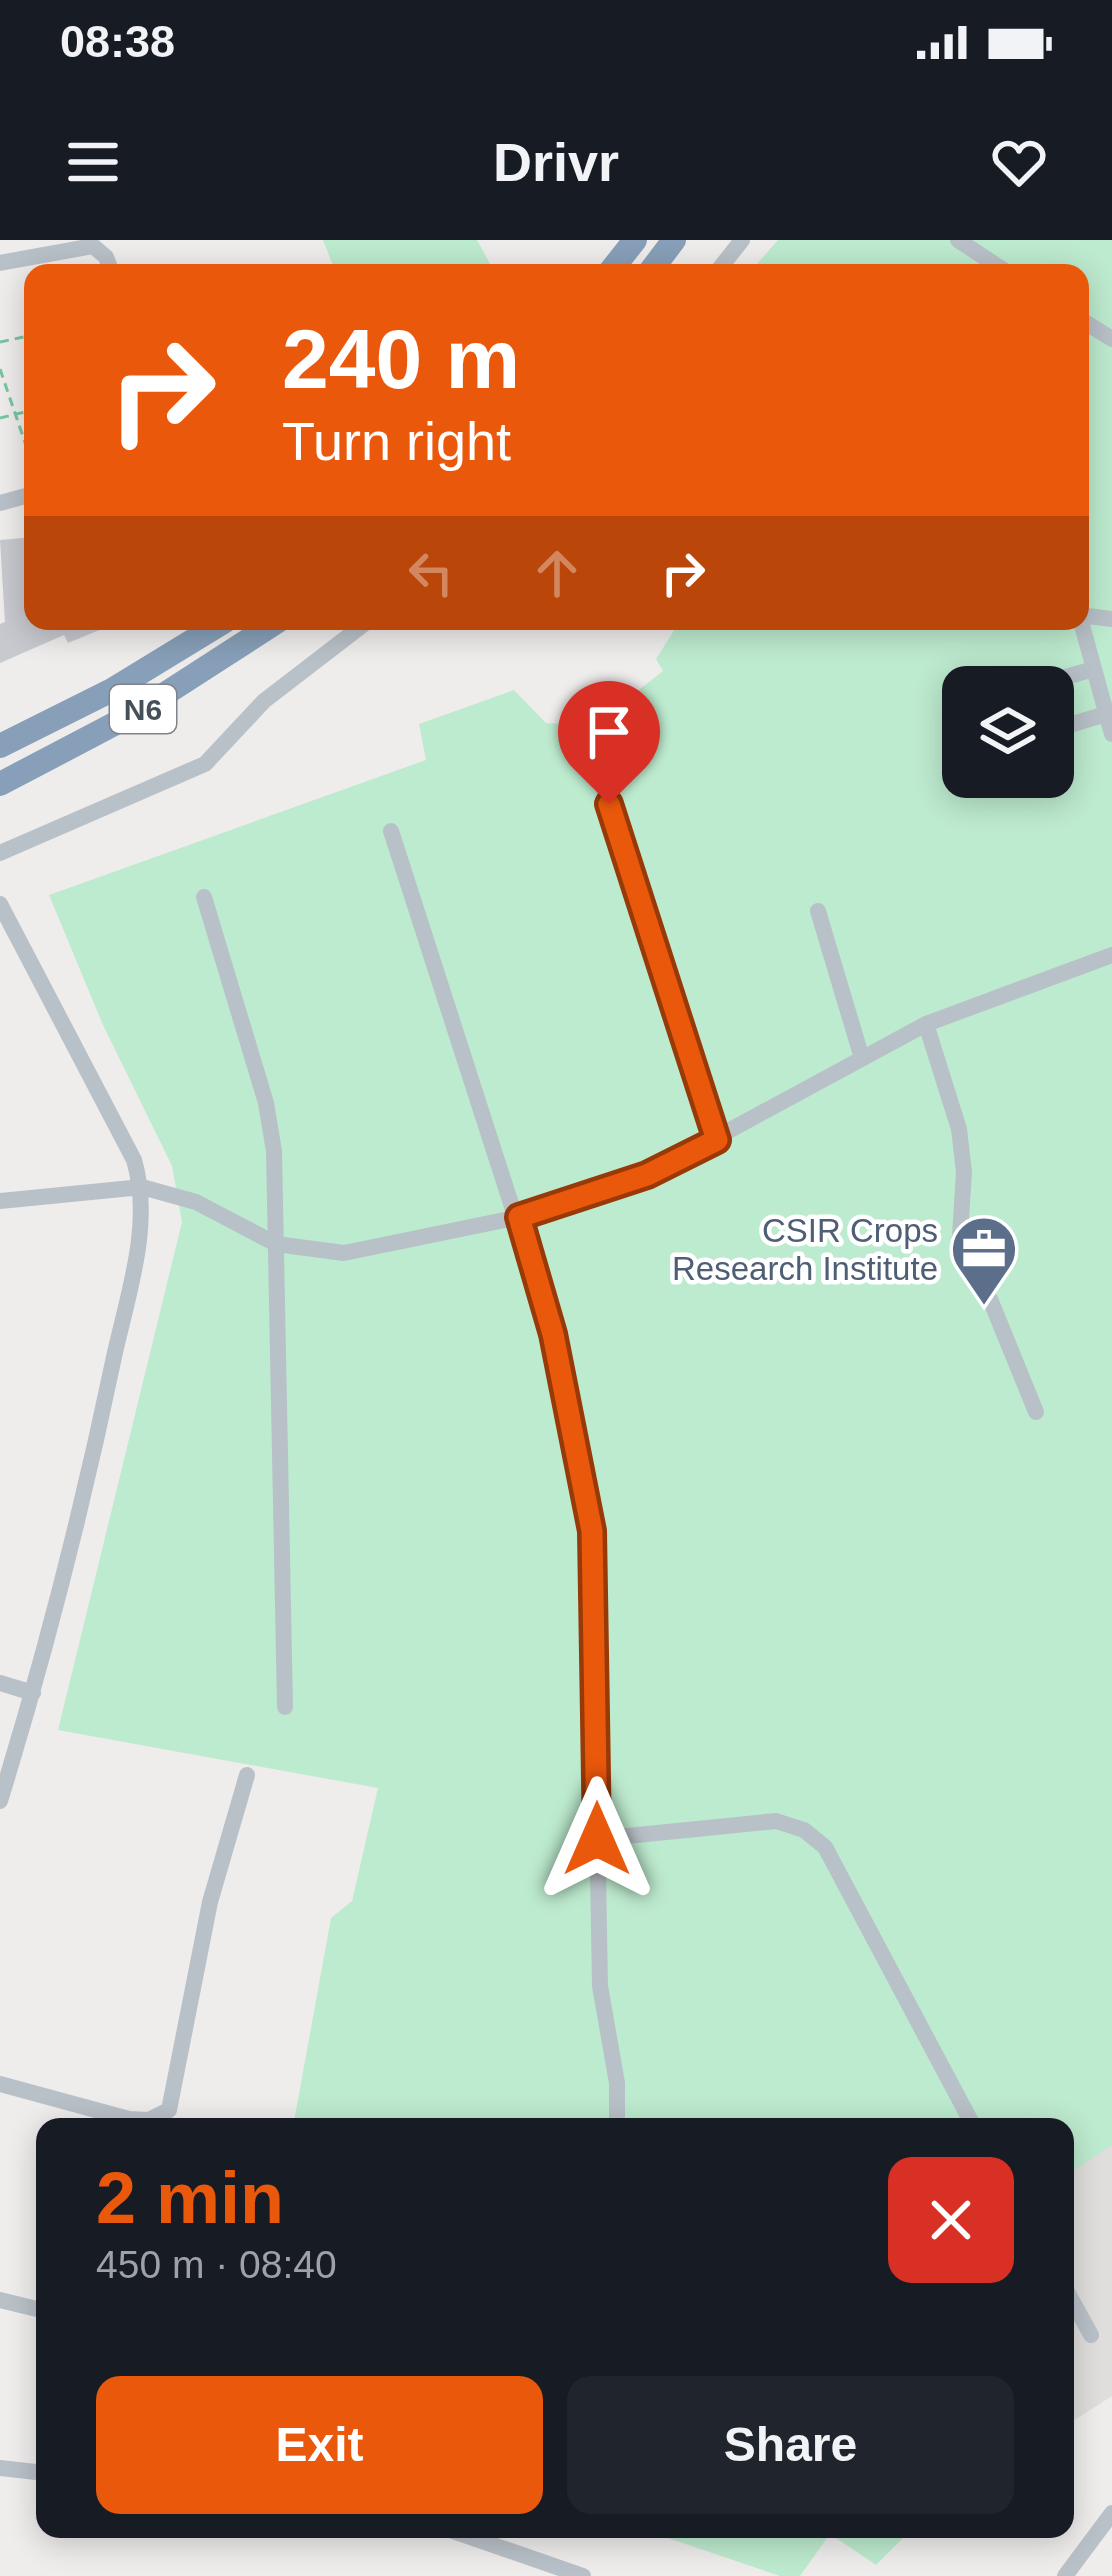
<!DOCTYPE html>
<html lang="en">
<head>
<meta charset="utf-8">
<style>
  :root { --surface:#171b24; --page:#20242c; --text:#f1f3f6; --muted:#9ea1a6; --accent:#ea580c }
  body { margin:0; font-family:Helvetica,sans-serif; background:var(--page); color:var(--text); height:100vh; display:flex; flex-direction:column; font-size:45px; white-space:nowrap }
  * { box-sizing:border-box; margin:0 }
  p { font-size:39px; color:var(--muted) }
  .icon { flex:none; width:66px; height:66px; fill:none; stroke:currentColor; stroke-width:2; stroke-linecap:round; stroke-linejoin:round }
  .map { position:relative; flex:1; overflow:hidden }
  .panel { position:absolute; left:36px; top:1878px; width:1038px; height:420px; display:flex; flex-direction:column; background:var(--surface); border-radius:24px; box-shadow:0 6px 30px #0003 }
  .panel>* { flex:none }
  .guide { position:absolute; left:24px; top:24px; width:1065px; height:366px; border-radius:24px; box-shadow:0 6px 30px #0003; background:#ea580c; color:#fff; overflow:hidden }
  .buttons { position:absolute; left:942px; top:426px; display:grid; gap:24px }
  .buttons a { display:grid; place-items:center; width:132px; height:132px; border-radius:24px; background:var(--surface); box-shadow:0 6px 30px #0003; font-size:60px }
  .pin { position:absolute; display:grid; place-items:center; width:102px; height:102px; color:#fff; margin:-123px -51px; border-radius:50% 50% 50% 0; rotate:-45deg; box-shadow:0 0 12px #0007 }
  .pin .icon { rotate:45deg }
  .me { position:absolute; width:132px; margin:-66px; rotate:0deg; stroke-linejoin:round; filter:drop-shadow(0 0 9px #0008) }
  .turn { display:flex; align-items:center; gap:42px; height:252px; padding:0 60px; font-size:54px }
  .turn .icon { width:156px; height:156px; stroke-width:2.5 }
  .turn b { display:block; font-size:84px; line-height:102px }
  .lanes { display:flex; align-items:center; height:114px; padding:0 60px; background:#0003; justify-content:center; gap:60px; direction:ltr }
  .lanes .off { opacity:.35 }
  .round { display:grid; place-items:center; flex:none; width:126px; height:126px; border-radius:24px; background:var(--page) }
  .summary { display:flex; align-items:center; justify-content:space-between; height:204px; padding:0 60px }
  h1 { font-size:72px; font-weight:700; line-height:90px; color:var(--accent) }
  .primary-button { display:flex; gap:24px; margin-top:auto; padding:24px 60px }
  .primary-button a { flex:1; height:138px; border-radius:24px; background:var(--accent); color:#fff; font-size:48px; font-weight:700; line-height:138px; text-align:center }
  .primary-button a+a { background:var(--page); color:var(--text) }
  .status { display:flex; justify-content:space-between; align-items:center; height:84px; padding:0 60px; background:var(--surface); direction:ltr }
  .status svg { height:33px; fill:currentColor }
  header { display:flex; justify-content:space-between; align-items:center; height:156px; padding:0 60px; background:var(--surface); font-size:54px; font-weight:700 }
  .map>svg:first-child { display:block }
</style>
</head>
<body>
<div class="status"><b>08:38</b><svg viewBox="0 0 49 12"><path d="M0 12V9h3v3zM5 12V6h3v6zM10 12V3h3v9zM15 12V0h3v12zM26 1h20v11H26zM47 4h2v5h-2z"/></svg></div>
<header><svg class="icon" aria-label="menu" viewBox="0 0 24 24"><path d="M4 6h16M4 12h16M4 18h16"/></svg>Drivr<svg class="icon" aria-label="heart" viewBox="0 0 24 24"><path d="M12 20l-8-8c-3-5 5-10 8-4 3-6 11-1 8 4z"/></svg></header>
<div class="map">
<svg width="1112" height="2336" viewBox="0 0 1112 2336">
  <rect width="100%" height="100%" fill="#efecec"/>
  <path fill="#e0dddd" d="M1112 1898V2156L1065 2186V1929Z"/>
  <path fill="#bdebcf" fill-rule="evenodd" d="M323 0H477L495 33H336Z
    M778 0H1112V1905L1065 1936V1887H293L331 1678 352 1661 378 1548 58 1490 182 982 172 926 103 785 49 655 426 520 419 484 514 450 546 483 568 484 576 499 663 431 656 419 680 381H1080V33H749ZM963 447H1053V537H963Z
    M654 2289H912L876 2325 830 2294 800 2336H780L659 2295Z"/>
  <path fill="#c7c9cf" d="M33 297V381H121L68 403 64 395 0 423V384L5 382 0 300Z"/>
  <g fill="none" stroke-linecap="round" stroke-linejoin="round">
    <path stroke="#77c6a0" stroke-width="3" stroke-dasharray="9 6" stroke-linecap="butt" d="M0 102 33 95
      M0 129 33 226
      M0 178 33 170"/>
    <path stroke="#b9c1c8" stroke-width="16" d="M958 0 1008 33
      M0 23 93 6 106 17 112 33
      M716 33 742 0
      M1080 79 1112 99
      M0 263 33 254
      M1080 375 1112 379
      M1080 378 1112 494
      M1030 447 1094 429
      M963 473V485
      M1053 490 1106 474
      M595 522 717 900
      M391 591 553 1094 592 1291 600 1746 617 1843V1887
      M0 613 205 524 264 461 368 381
      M204 657 266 863 274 911 285 1467
      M0 664 134 920C153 984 128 1053 114 1117 83 1266 45 1415 0 1561
      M818 671 861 815
      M926 784 959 889 964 932 959 1011 990 1059 1036 1172
      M0 961 142 947 196 962 276 1004 344 1013 519 977 647 935 926 784 1112 715
      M0 1443 33 1453
      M597 1599 776 1581 804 1590 825 1607 974 1887
      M0 1844 129 1879 149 1880 169 1870 210 1662 247 1535
      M1065 2048 1091 2095
      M0 2060 45 2071
      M0 2228 45 2233
      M447 2289 583 2336
      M1065 2336 1112 2273"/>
    <path stroke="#879fb8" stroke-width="24" d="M609 33 635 0
      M649 33 674 0
      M0 506 112 450 225 381
      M0 544 137 472 278 381"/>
  </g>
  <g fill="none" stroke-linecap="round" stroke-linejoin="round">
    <g stroke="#983908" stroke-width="30">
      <path id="route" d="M597 1599 592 1291 553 1094 519 977 647 935 717 900 609 564"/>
    </g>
    <use href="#route" stroke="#ea580c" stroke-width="21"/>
  </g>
  <defs>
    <g id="office-pin" transform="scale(3.45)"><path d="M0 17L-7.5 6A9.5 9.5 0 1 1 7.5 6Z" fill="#5c6f8a" stroke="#fff"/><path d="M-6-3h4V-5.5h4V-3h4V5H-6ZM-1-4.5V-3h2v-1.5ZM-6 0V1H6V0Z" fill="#fff"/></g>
  </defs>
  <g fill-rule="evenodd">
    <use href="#office-pin" x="984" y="1009"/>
  </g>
  <g text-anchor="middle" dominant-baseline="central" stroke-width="9" stroke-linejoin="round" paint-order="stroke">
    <rect fill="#fff" stroke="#7e848a" stroke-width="3" x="110" y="445" width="66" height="48" rx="9"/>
    <g font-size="30" font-weight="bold" fill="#465058">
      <text x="143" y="469">N6</text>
    </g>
    <g font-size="33" fill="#4e5e75" stroke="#fff" text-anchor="end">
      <text x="938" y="990">CSIR Crops<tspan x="938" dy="38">Research Institute</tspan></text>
    </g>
  </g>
</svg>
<div class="buttons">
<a><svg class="icon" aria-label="layers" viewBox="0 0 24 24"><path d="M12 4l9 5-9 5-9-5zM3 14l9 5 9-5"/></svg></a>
</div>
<div class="pin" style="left:609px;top:564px;background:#d93025"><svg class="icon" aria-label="arrive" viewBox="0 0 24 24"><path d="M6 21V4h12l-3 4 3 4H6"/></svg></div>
<svg class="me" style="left:597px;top:1599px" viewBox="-20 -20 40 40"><path d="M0-17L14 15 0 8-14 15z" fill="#ea580c" stroke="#fff" stroke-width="4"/></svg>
<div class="guide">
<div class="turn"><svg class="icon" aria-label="right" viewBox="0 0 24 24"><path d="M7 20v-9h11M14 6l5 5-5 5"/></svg><div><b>240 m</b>Turn right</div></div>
<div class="lanes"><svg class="icon off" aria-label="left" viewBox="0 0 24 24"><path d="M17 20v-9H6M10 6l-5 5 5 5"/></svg><svg class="icon off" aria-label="ahead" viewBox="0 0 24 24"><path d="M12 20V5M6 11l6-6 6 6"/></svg><svg class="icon" aria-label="right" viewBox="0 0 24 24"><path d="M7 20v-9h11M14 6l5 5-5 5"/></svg></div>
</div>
<section class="panel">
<div class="summary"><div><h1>2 min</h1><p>450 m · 08:40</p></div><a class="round" style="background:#d93025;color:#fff"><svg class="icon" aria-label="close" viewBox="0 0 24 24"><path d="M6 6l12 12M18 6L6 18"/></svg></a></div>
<div class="primary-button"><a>Exit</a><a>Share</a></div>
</section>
</div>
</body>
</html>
